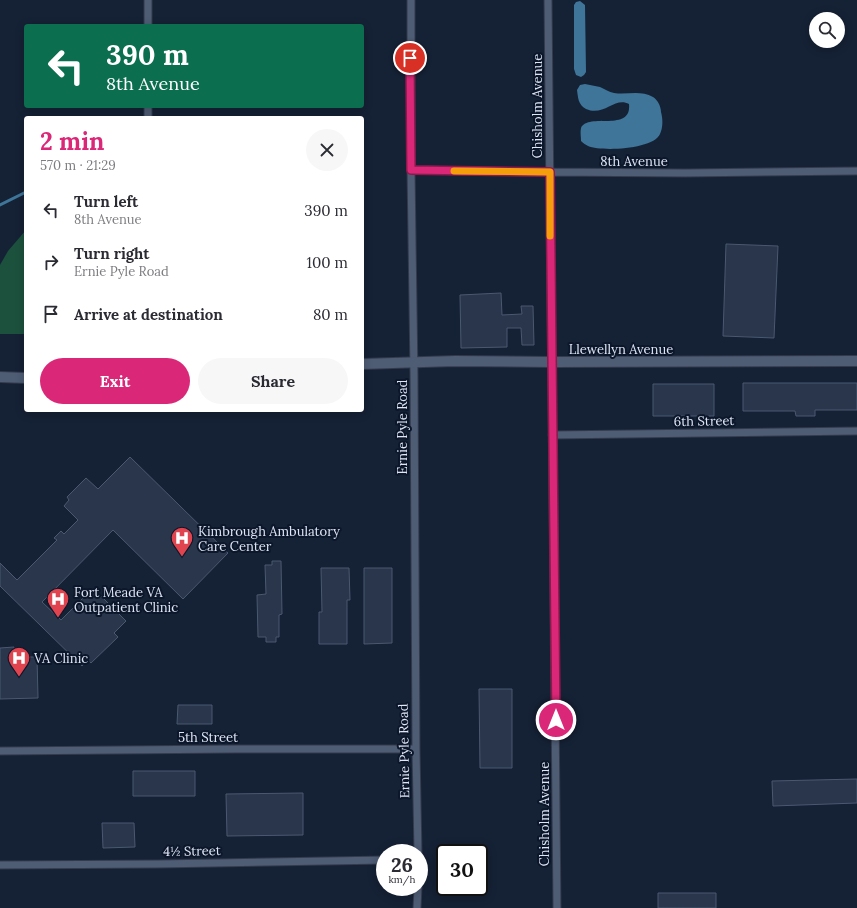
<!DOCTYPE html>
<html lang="en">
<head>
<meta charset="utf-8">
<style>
  :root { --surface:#fff; --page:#f7f7f7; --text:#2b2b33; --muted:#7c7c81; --accent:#db2777 }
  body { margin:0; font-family:Lora,serif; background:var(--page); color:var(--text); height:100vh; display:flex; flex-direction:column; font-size:15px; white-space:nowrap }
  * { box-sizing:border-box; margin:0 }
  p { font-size:13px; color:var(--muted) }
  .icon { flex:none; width:22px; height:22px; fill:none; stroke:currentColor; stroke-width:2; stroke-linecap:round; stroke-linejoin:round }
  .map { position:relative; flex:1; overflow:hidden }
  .drawer { position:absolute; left:24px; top:116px; width:340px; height:296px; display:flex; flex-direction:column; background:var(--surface); border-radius:4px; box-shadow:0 2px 10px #0003 }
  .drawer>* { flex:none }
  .guide { position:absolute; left:24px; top:24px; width:340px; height:84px; border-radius:4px; box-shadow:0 2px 10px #0003; background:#0b6e4f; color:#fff; overflow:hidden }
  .buttons { position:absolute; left:809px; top:12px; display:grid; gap:8px }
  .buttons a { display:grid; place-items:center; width:36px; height:36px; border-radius:50%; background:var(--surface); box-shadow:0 2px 10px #0003; font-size:20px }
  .speed { position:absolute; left:376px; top:844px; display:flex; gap:8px; font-size:20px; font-weight:700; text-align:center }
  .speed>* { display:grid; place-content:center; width:52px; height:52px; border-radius:50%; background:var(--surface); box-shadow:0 2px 10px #0003; line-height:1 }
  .speed small { font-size:10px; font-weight:400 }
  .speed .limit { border:2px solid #111; border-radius:6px; background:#fff; color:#111 }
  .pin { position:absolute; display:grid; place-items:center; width:34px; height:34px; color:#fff; margin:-17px; border:2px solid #fff; border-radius:50%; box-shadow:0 1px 4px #0007 }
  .me { position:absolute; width:44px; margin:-22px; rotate:0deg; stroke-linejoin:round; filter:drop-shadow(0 0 3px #0008) }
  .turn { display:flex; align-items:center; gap:14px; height:84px; padding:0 16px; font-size:18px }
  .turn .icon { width:52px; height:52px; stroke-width:2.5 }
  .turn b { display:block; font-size:28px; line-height:34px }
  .round { display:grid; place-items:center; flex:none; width:42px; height:42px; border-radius:21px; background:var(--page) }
  .overview { display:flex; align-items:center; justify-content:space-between; height:68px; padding:0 16px }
  h1 { font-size:24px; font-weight:700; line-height:30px; color:var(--accent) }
  .cta { display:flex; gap:8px; margin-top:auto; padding:8px 16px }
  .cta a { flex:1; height:46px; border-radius:24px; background:var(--accent); color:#fff; font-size:16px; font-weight:700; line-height:46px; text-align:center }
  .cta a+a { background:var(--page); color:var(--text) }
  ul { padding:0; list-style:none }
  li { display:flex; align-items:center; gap:12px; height:52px; padding:0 16px }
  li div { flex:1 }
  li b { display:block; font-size:15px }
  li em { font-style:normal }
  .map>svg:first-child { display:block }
</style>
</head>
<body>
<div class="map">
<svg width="857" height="908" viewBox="0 0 857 908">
  <rect width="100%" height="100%" fill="#152135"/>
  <path fill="#1c523d" d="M26 230V334H0V265L8 251Z"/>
  <path fill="#3e7598" d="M580 1 585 5 586 72 584 75 581 77 576 75 574 69V5L576 2Z
    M585 84C590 85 595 86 600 87 605 89 609 92 614 93 627 95 641 90 653 97 658 100 661 107 661 112 663 119 663 128 660 134 654 149 602 152 588 146 586 145 583 143 581 141 581 137 580 132 581 128 588 112 632 133 629 104 615 96 604 117 586 109 578 105 578 97 577 90L580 85Z"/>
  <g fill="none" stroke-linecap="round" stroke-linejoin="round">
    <path stroke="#3e7598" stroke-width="3" d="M0 205 26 192"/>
  </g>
  <path fill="#29364c" stroke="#4b5970" d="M726 244 778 246 774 338 723 336Z
    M501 293 502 315 522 314 521 306H533L534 345H522L521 328H507V347L461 348 460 295Z
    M743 383H857V410H815V416H796L795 411H743Z
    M653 384H714V416H653Z
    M130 457 228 553 183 599 113 530 42 602 61 620 93 588 126 621 114 633 118 637 91 663 88 660 82 666 0 586V563L17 580 57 540 54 538 61 531 64 534 78 520 64 506 69 500 67 497 86 478 98 489Z
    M272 561H281L282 614 279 615V637H276V642H266V637H258L257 595 266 594 265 565H272Z
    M321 568H349L350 600H347V644H319V612H322Z
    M364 568H392V643L364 644Z
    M14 647V657H37L38 698 0 699V648Z
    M479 689H512V768H480Z
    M178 705H212V724H177Z
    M133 771H195V796H133Z
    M857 779V803L773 806 772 781Z
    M303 793V835L227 836 226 794Z
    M102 823H134L135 847 103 848Z
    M658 893H716V908H658Z"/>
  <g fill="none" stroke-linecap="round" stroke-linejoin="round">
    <g stroke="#333a4c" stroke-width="9">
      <path id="street" d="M411 0V170L414 374 416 749 418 853
        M548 0C550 303 555 605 557 908
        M148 26V0
        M148 106V118
        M411 170 549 172 685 173 857 171
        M552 435 857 431
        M0 751 236 749H416
        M0 865 159 864 385 860
        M417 908 418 887"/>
    </g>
    <g stroke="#333a4c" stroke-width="12">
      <path id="secondary" d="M362 364 455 361 552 362 857 361
        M0 377 26 378"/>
    </g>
    <use href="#street" stroke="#4e5c74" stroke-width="7"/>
    <use href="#secondary" stroke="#4e5c74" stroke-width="10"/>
  </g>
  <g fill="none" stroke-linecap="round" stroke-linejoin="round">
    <g stroke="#8e194d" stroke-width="10">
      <path id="route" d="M410 58 411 170 550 172 556 720"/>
    </g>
    <use href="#route" stroke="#db2777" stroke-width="7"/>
    <path stroke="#f59e0b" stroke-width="7" d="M454 171 550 172V236"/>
  </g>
  <defs>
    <g id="hospital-pin" transform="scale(1.15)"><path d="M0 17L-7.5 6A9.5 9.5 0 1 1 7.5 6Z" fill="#e0444e" stroke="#0c172b"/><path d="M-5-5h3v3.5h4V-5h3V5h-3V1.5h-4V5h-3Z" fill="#fff"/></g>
  </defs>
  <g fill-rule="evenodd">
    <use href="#hospital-pin" x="182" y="538"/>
    <use href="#hospital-pin" x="58" y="599"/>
    <use href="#hospital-pin" x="19" y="658"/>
  </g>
  <g text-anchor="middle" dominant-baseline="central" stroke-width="4" stroke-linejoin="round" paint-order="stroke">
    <g font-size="13" fill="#dfe7f5" stroke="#0c172b">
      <text transform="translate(537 106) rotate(-90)">Chisholm Avenue</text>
      <text x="634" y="161">8th Avenue</text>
      <text x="621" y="349">Llewellyn Avenue</text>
      <text transform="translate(704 421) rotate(-1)">6th Street</text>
      <text transform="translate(402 427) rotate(-90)">Ernie Pyle Road</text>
      <text x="208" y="737">5th Street</text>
      <text transform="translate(404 751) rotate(-91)">Ernie Pyle Road</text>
      <text transform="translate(544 814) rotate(-90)">Chisholm Avenue</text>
      <text transform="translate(192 851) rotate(-1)">4½ Street</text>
    </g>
    <g font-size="13" fill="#dfe7f5" stroke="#0c172b" text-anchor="start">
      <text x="198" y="531">Kimbrough Ambulatory<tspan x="198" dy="15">Care Center</tspan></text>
      <text x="74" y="592">Fort Meade VA<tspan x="74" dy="15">Outpatient Clinic</tspan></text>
      <text x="34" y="658">VA Clinic</text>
    </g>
  </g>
</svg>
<div class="buttons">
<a><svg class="icon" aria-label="search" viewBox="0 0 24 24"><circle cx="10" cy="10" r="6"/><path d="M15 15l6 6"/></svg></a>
</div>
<div class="speed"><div>26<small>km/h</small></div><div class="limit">30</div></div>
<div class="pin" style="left:410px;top:58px;background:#d93025"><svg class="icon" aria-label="arrive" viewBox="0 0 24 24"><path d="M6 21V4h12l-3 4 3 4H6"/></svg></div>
<svg class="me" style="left:556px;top:720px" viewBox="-20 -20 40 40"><circle r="17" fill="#db2777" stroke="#fff" stroke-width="3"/><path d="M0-11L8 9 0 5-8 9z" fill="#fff"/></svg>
<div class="guide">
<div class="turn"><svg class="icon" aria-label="left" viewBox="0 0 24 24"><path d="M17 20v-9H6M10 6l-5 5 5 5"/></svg><div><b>390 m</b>8th Avenue</div></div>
</div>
<section class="drawer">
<div class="overview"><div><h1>2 min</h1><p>570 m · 21:29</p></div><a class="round"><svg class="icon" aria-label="close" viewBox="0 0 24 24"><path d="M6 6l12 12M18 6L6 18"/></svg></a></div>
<ul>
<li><svg class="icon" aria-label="left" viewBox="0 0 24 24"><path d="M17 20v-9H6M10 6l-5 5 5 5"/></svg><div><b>Turn left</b><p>8th Avenue</p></div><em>390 m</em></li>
<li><svg class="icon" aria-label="right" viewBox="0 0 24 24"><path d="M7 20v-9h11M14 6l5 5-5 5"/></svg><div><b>Turn right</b><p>Ernie Pyle Road</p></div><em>100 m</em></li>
<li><svg class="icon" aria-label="arrive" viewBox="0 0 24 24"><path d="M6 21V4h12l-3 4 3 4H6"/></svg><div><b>Arrive at destination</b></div><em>80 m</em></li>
</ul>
<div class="cta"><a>Exit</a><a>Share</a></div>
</section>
</div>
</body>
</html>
